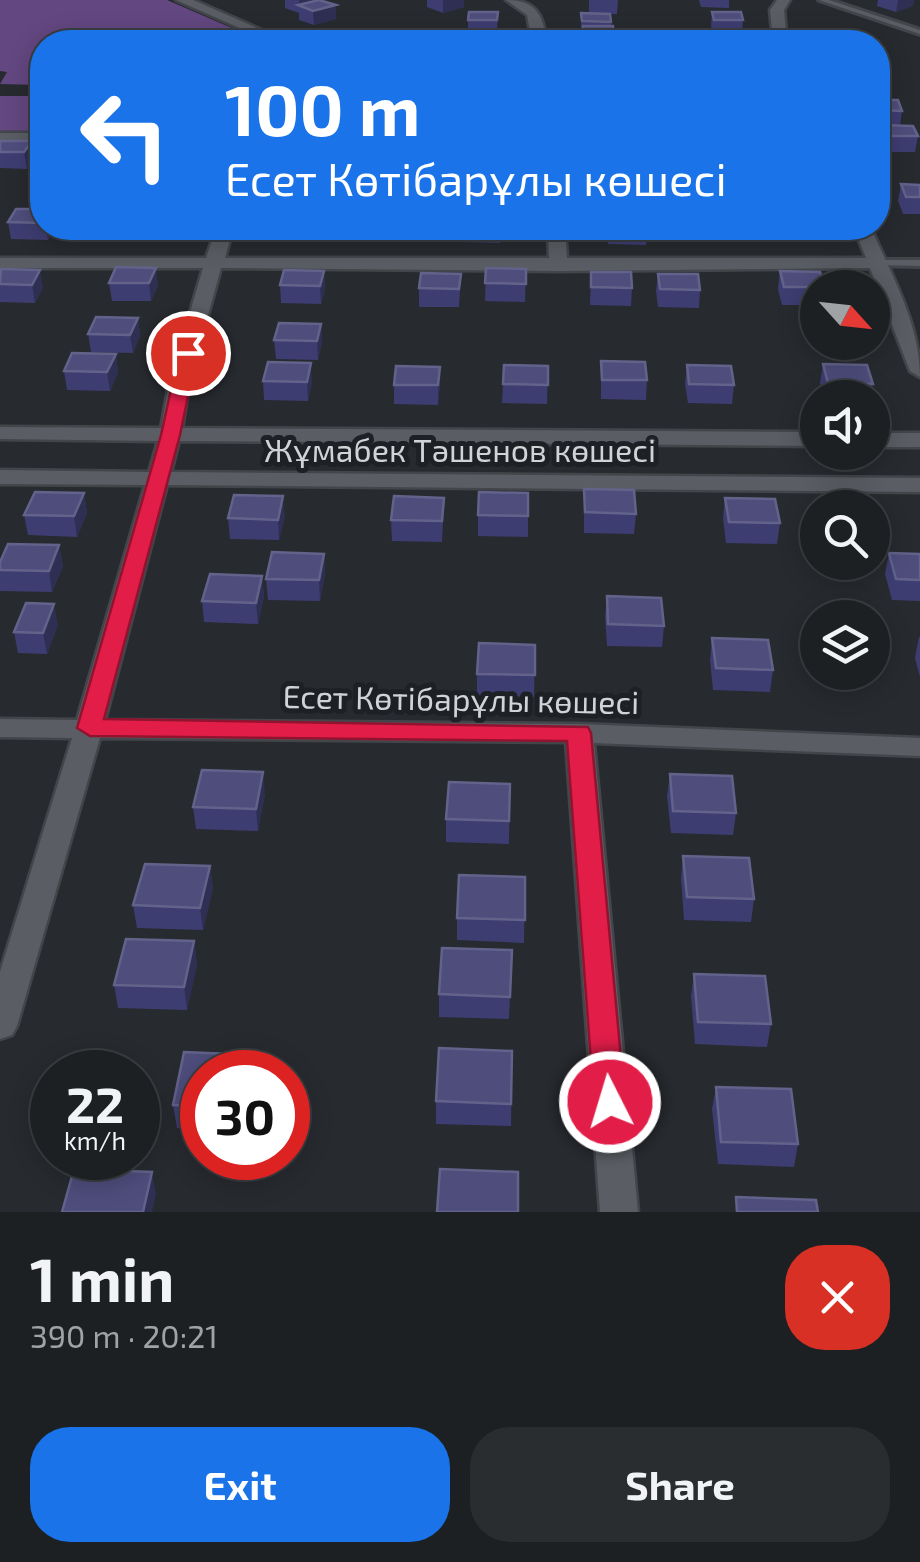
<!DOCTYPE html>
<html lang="en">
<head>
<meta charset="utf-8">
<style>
  :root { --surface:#1d2023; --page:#2a2d30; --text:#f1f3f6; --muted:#a0a3a6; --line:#3b3e41; --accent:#1a73e8 }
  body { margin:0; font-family:"Exo 2",sans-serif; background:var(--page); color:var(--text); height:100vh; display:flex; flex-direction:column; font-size:38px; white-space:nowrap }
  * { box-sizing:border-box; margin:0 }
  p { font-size:32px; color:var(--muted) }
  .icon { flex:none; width:55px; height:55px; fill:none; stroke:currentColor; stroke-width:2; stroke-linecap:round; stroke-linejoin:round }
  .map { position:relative; height:1212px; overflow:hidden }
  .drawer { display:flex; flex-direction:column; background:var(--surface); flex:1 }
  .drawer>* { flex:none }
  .banner { position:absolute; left:30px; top:30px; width:860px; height:210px; border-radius:40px; box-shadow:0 5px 25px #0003,0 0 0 2px var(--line); background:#1a73e8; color:#fff; overflow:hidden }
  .needle { width:65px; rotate:117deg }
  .controls { position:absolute; left:800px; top:270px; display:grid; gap:20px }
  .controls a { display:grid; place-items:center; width:90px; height:90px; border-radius:50%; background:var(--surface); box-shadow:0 5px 25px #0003,0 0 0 2px var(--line); font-size:50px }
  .speed { position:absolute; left:30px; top:1050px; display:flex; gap:20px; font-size:50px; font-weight:700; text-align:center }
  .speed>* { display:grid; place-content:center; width:130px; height:130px; border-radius:50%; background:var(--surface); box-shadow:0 5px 25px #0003,0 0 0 2px var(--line); line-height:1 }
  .speed small { font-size:25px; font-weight:400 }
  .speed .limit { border:15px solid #d22; background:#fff; color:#111 }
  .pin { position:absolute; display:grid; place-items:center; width:85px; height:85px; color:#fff; margin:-42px; border:5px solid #fff; border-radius:50%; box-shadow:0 2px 10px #0007 }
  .me { position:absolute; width:110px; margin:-55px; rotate:355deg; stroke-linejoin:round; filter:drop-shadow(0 0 8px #0008) }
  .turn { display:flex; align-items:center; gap:35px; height:210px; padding:0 30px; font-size:45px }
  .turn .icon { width:130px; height:130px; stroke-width:2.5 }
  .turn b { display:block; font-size:70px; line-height:85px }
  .round { display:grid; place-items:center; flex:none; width:105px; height:105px; border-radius:40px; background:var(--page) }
  .overview { display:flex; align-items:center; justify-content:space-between; height:170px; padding:0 30px }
  h1 { font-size:60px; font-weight:700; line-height:75px }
  .button { display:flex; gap:20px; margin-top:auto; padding:20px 30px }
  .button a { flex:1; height:115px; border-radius:40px; background:var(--accent); color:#fff; font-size:40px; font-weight:700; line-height:115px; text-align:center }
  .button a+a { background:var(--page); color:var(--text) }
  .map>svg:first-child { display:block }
</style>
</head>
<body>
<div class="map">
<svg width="920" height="1212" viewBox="0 0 920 1212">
  <rect width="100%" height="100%" fill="#272a2f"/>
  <path fill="#634781" d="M0 0H167L264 42H42V85L0 84 7 72 0 71Z
    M0 96H42L39 106H42V134H0Z"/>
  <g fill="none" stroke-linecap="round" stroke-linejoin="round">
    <g stroke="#424549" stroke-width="6">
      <path id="lane" d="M819 0H829L920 30V34Z
        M880 260H920V266L877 265 875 263Z"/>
    </g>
    <g stroke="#424549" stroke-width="5">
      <path id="street" d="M176 0H193L289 42H271Z
        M506 0C535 0 544 14 546 42H532L527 15Z
        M777 0H790L784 10 787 42H773L770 10Z
        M0 133H42V143H0Z
        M216 228H233L225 258H549L548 228H565L567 258H866L854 228H871C891 274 920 324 920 377L910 371 870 268 559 271 221 268 189 384 182 428 818 432V446L179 441 171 472 920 478V492L167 485 105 720 579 724 920 738V756L594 743 638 1212H600L566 742 100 738 17 1026 12 1035 0 1039V972L72 738 0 737V719L77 720 145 485 0 484V470L149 472 158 441 0 439V427L161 428 169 384 203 268H0V258H206Z
        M872 433H920V447H872Z"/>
    </g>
    <use href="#lane" fill="#5a5e64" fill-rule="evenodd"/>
    <use href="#street" fill="#5a5e64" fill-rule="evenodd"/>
  </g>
  <path fill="#3e3d72" d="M285 0H322L336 5V19L314 25 299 20V13L285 8Z
    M427 0H464V7L443 13 427 7Z
    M589 0H618L617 14H610L613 42H583V36L581 35V13H589Z
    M699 0H729V8L701 7Z
    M878 0H914L913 6 896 12 877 6Z
    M498 12 497 30H501L500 42H470V34H468V20Z
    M712 12 743 20 742 31 754 40 753 42H720L721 34H713L711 26Z
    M369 31V42H337V39Z
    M878 100 902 111 900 125 918 136 915 152H881L878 142 879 126H878Z
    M0 141 34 157 27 169 0 168Z
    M901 184 920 185V214H903L898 201Z
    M42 209V228H55L48 240 11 239 8 222Z
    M95 228H138L134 237 97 236Z
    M279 228H332L328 241 279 240Z
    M462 228H501L500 243 462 242Z
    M607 228H647L646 245 608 244Z
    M755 228H797L795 239H758Z
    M116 267 158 286 151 301H112L109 283Z
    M486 268 526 269 525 302 485 301Z
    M0 270 43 287 35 303 0 302Z
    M324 271 325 289 321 304 281 303 280 285Z
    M780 271 818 288V305H782L778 289Z
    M591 272 632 288 631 306 590 305Z
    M461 274 459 307H419V288Z
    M658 274 700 290 699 308 658 307 656 291Z
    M811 308H818V342H855V344L813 343 809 326Z
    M138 318 140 336 133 353 91 352 88 334Z
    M321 324 322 342 318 360 276 359 274 340Z
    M116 354 118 373 110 391 67 390 64 371Z
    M601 361 647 380 646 400 601 399Z
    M823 364 873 384 870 398H824L820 383Z
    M504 365 548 366 547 404 502 403Z
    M687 365 734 385 732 404 688 403 685 384Z
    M263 381 312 382 308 401 264 400Z
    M394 385 440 386 438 405 394 404Z
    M584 489 636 514 634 534 584 533Z
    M84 493 87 513 77 537 28 535 24 515Z
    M528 493V537L478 536V515Z
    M444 498 442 542 392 541 391 520Z
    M725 498 780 523 777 544 726 543 723 518Z
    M285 516 279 540 230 539 228 518Z
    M872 524 878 542 874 562H872Z
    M59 545 63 566 52 592 0 591V562Z
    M889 553 920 554V601L892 600 885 574Z
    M324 554 325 574 320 601 268 600 266 579Z
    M262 576 264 596 258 624 204 622 202 601Z
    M607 596 664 626 662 647 607 646 605 617Z
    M58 625 47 654 18 653 14 632Z
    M919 637H920V677L915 658Z
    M712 638 773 670 770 692 713 690 710 660Z
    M535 645 534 697 477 695V674Z
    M670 774 736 813 733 835 671 833 667 796Z
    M510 784 509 844 446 842V819Z
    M265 794 258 831 196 829 193 807Z
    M683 856 754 899 751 922 684 920 681 878Z
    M210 866 213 888 203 930 137 928 133 905Z
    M525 877 524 943 457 940V918Z
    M194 941 197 964 187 1010 118 1008 114 985Z
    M512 950 509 1019 439 1017V994Z
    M694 974 771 1024 767 1047 695 1044 691 996Z
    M512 1051 511 1126 436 1124V1101Z
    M202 1072V1129L177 1128 173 1105Z
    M716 1087 798 1144 794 1167 718 1164 712 1109Z"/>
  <path fill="#2e2f52" d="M299 0H322L299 6Z
    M443 0H464V7L443 13Z
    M898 0H914L913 6 896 12Z
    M336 5V19L314 25 313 11Z
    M32 141 34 157 27 169 24 152Z
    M46 228H55L48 240Z
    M156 268 158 286 151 301 149 283Z
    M40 270 43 287 35 303 32 285Z
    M324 271 325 289 321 304 320 286Z
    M138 318 140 336 133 353 130 335Z
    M321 324 322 342 318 360 317 341Z
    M116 354 118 373 110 391 107 372Z
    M311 363 312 382 308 401 307 382Z
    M440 367V386L438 405V385Z
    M84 493 87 513 77 537 74 516Z
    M283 496 285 516 279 540 278 520Z
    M59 545 63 566 52 592 49 571Z
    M324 554 325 574 320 601 319 580Z
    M262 576 264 596 258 624 256 603Z
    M54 604 58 625 47 654 43 633Z
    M263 772 265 794 258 831 256 809Z
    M210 866 213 888 203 930 200 908Z
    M194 941 197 964 187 1010 184 987Z
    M152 1172 156 1194 152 1212H143Z"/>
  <path fill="#4e4d7c" stroke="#62628a" stroke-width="2.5" d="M319 0 336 5 313 11 298 5Z
    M469 12H498L497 20H468Z
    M712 12H741L743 20H714Z
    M581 13 610 14 611 22 582 21Z
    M583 26H613V34H584Z
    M339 30 369 31 366 39H337Z
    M471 30H501L500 39 470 38Z
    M721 31H751L754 40 724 39Z
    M878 100H898L902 111 878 110Z
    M879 125 913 126 918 136H884Z
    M0 141H32L24 152H0Z
    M901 184 920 185V197H906Z
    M16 209H42V223L8 222Z
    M116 267 156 268 149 283H109Z
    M486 268 526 269V284L485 283Z
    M1 269 40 270 32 285 0 284Z
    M284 270 324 271 320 286 280 285Z
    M780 271 820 272 825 287H784Z
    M591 272H631L632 288 591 287Z
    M421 273 461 274 459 289 419 288Z
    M658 274H698L700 290 660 289Z
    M811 308H818V325H815Z
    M96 317 138 318 130 335 88 334Z
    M279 323 321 324 317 341 274 340Z
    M72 353 116 354 107 372 64 371Z
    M601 361 645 362 647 380H602Z
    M268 362 311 363 307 382 263 381Z
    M823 364 867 365 873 384 828 383Z
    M504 365 548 366V385L503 384Z
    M687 365 731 366 734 385 689 384Z
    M396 366 440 367 438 385H394Z
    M584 489 634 490 636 514 585 512Z
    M35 492 84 493 74 516 24 515Z
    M479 492 528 493V516L478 515Z
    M234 495 283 496 278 520 228 518Z
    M394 496 444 498 442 521 391 520Z
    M725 498 775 499 780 523 729 522Z
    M872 524 878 542H872Z
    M8 544 59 545 49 571 0 570V562Z
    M272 552 324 554 319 580 266 579Z
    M889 553 920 554V580L896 579Z
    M210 574 262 576 256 603 202 601Z
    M607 596 661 598 664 626 608 624Z
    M26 603 54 604 43 633 14 632Z
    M712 638 768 640 773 670 716 668Z
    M479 643 535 645V675L477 674Z
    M202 770 263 772 256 809 193 807Z
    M670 774 732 776 736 813 673 811Z
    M449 782 510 784 509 821 446 819Z
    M683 856 749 858 754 899 687 897Z
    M145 864 210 866 200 908 133 905Z
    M459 875 525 877V920L457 918Z
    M126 939 194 941 184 987 114 985Z
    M442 948 512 950 510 997 439 994Z
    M694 974 765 976 771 1024 698 1022Z
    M439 1048 512 1051 511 1104 436 1101Z
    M184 1052 258 1055 255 1072H202V1106L173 1105Z
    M716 1087 791 1089 798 1144 721 1142Z
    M74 1169 152 1172 143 1212H62Z
    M440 1169 518 1172V1212H437Z
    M736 1197 816 1200 818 1212H737Z"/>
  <path fill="#e11d48" stroke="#92132f" stroke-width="2.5" d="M188 348 197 353 180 435 104 719 588 727 591 733 625 1102 621 1111 610 1115 598 1111 594 1102 567 741 90 736 77 728 161 435 179 353Z"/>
  <g text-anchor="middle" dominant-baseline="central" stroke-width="10" stroke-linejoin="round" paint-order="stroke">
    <g font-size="32" fill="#d1d3d6" stroke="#1d2126">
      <text x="460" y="449">Жұмабек Тәшенов көшесі</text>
      <text transform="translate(461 698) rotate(1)">Есет Көтібарұлы көшесі</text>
    </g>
  </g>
</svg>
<div class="controls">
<a><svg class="needle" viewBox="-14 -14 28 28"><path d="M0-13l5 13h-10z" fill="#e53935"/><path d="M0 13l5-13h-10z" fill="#a0a3a6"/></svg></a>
<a><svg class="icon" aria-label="sound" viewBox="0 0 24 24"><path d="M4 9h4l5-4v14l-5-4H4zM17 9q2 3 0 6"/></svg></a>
<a><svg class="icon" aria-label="search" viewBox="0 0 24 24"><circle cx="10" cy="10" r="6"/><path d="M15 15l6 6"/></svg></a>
<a><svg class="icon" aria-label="layers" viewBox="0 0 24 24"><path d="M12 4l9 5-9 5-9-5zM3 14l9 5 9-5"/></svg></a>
</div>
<div class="speed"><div>22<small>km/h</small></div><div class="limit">30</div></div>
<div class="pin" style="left:188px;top:353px;background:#d93025"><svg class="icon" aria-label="arrive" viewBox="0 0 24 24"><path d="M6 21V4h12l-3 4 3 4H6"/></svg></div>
<svg class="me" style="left:610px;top:1102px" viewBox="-20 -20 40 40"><circle r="17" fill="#e11d48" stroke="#fff" stroke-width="3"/><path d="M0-11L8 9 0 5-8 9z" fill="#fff"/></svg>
<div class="banner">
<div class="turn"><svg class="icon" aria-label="left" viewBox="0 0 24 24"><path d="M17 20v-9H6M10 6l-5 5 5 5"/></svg><div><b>100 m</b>Есет Көтібарұлы көшесі</div></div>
</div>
</div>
<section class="drawer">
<div class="overview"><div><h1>1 min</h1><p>390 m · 20:21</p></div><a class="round" style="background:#d93025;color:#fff"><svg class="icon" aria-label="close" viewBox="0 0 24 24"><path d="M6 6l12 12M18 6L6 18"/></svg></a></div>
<div class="button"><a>Exit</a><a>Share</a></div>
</section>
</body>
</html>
